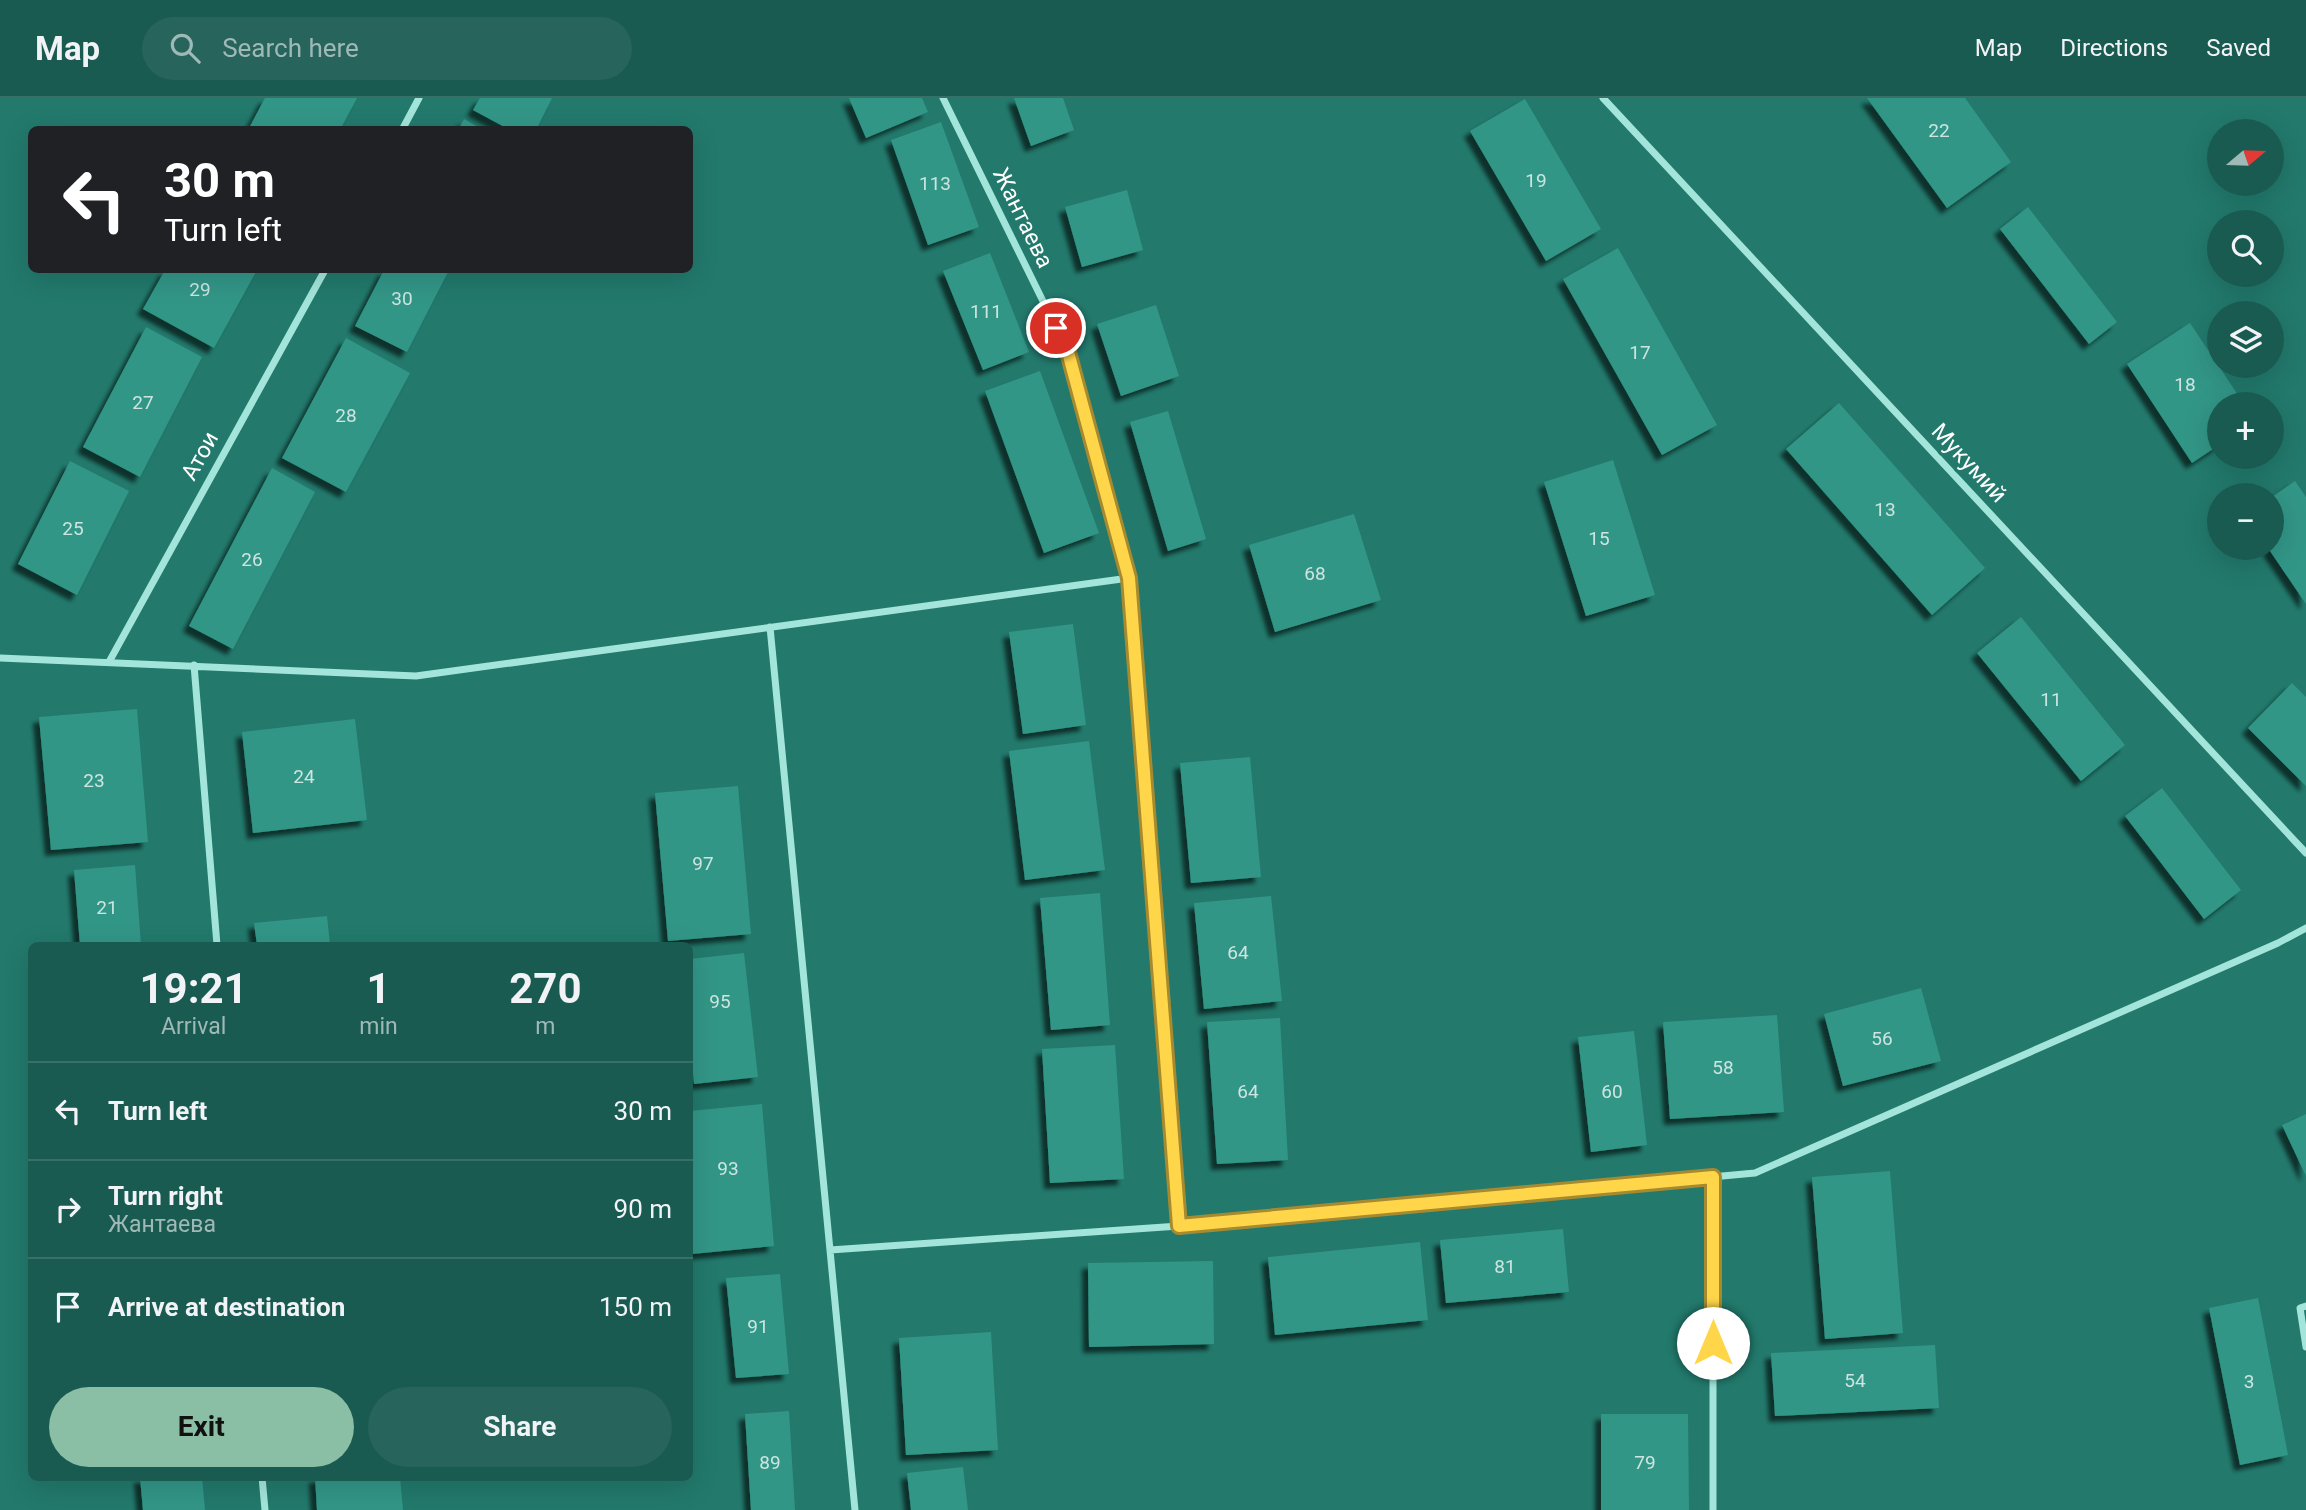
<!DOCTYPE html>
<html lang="en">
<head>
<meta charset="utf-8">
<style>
  :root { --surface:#1a5b51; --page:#27645b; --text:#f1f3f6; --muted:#9fb9b7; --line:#387068; --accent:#8abfa5 }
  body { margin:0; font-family:Roboto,sans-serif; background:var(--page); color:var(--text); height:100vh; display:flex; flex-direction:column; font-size:26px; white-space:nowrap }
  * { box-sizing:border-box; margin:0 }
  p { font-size:23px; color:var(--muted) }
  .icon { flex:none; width:38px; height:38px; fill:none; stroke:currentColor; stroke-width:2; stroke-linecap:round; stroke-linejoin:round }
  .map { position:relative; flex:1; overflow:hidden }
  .details { position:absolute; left:28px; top:844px; width:665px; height:539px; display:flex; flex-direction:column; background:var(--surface); border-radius:10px; box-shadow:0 7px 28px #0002 }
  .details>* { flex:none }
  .top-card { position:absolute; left:28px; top:28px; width:665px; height:147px; border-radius:10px; box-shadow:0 7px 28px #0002; background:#202124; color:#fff; overflow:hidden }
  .needle { width:46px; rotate:71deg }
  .buttons { position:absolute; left:2207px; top:21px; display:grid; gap:14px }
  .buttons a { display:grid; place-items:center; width:77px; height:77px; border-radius:50%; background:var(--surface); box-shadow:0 7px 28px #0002; font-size:35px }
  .pin { position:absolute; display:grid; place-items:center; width:60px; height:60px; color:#fff; margin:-30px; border:4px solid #fff; border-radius:50%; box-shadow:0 2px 7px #0007 }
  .me { position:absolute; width:77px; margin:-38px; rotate:0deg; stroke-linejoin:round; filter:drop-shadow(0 0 5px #0008) }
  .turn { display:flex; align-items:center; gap:24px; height:147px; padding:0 21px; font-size:32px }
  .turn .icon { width:91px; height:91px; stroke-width:2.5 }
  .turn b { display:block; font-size:49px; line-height:60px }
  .eta { display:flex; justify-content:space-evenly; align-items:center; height:119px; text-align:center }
  .eta b { font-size:42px; font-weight:700; line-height:49px }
  .cta { display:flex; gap:14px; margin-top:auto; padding:14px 21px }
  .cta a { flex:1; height:80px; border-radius:42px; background:var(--accent); color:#111; font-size:28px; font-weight:700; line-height:80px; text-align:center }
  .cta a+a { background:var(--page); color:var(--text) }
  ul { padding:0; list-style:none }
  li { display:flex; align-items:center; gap:21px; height:98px; padding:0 21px; border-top:2px solid var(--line) }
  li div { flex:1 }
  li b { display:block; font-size:26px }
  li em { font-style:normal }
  header { display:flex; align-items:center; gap:42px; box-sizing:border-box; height:98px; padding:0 35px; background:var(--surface); border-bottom:2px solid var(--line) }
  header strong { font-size:33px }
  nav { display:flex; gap:38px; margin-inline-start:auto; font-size:24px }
  .search { width:490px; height:63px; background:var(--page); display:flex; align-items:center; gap:18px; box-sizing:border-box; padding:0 24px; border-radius:38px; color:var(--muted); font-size:26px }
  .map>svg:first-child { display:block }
</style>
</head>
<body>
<header>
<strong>Map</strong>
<div class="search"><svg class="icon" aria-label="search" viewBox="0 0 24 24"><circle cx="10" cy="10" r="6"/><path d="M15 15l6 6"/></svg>Search here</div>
<nav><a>Map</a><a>Directions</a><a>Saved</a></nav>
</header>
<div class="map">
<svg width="2306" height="1412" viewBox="0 0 2306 1412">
  <defs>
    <filter id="shadow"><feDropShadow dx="-6" dy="6" stdDeviation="2" flood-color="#0009"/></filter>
  </defs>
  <rect width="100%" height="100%" fill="#22796c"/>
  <path fill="#319687" filter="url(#shadow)" d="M265 0H357L340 32H248Z
    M480 0H552L536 32H510L473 12Z
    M849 0H922L928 14 866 40Z
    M1014 0H1063L1074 32 1031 48Z
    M1867 0H1965L2011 64 1947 110Z
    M1525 1 1601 131 1546 163 1470 33Z
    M464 21 483 32H458Z
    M941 24 979 129 928 147 891 42Z
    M1127 92 1143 152 1082 169 1065 109Z
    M2028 109 2117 224 2089 246 2000 131Z
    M1618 150 1717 327 1662 357 1563 181Z
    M990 155 1029 254 983 272 943 173Z
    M165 172H257L214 250 143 211Z
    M384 172H449L407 254 355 228Z
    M1156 207 1179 278 1121 298 1097 226Z
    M2190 225 2244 306H2219V347L2192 365 2127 266Z
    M146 229 202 259 140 379 83 349Z
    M346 240 410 275 346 394 282 360Z
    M1040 273 1099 435 1044 455 985 293Z
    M1839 305 1985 470 1932 517 1786 351Z
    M1168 313 1206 441 1168 453 1130 324Z
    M1613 362 1655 497 1586 518 1544 384Z
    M70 363 129 393 77 497 18 466Z
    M272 370 315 394 233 551 189 528Z
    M2295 383 2306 399V506L2268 450H2272V399Z
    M1354 416 1381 502 1275 534 1249 447Z
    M2021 519 2125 647 2081 683 1977 555Z
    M1073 526 1086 627 1023 636 1009 534Z
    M2292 585 2306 599V688L2248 630Z
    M137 611 148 744 51 752 39 619Z
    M355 621 367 722 253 735 242 634Z
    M1089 643 1105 772 1025 782 1009 653Z
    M1250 659 1261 779 1191 785 1180 665Z
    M738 688 751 836 668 843 655 695Z
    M2162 690 2241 792 2204 821 2125 718Z
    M135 767 141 847H80L74 772Z
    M1100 795 1110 927 1051 932 1040 800Z
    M1271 798 1282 903 1204 911 1194 805Z
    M327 818 330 847H257L254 825Z
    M744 855 758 979 694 986 690 945V861Z
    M1921 890 1941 963 1843 988 1824 916Z
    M1777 917 1784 1014 1670 1021 1663 924Z
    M1280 920 1288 1062 1217 1066 1207 924Z
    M1634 933 1647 1047 1591 1054 1578 939Z
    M1115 947 1124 1081 1050 1085 1042 951Z
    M762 1006 774 1148 692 1156 690 1126V1013Z
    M2306 1016V1078L2282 1027Z
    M1890 1073 1903 1235 1825 1241 1812 1079Z
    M1563 1131 1569 1194 1446 1205 1440 1142Z
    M1420 1144 1428 1222 1275 1237 1268 1159Z
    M1213 1163 1214 1246 1089 1249 1088 1165Z
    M780 1176 789 1276 736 1280 726 1180Z
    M2258 1200 2288 1357 2240 1367 2209 1210Z
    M991 1234 998 1352 906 1357 899 1240Z
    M1935 1247 1939 1310 1775 1318 1771 1255Z
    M789 1313 795 1412H751L745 1316Z
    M1601 1316H1688L1689 1412H1601Z
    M963 1369 968 1412H911L907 1375Z
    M140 1379H202L205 1412H143Z
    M315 1379H400L403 1412H317Z"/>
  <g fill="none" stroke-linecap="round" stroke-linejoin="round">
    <path stroke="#a3e5da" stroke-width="7" d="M943 0 1068 254 1129 480 1179 1128
      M1603 0 2306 755
      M402 32 419 0
      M770 529 855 1412
      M0 560 416 578 1129 480
      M109 564 325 172
      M194 567 217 847
      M1713 1078V1412
      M830 1152 1179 1128 1755 1075 2278 845 2306 830
      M2306 1208 2300 1210 2306 1249
      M262 1379 265 1412"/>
  </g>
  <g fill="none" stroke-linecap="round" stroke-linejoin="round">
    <g stroke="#a68a30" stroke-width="18">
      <path id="route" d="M1056 230 1068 254 1129 480 1179 1128 1713 1079V1245"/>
    </g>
    <use href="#route" stroke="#ffd54a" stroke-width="12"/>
  </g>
  <g text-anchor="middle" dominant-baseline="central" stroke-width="7" stroke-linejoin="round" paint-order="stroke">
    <g font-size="19" fill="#cce5e1">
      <text x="1939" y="32">22</text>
      <text x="1536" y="82">19</text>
      <text x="935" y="85">113</text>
      <text x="200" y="191">29</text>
      <text x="402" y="200">30</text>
      <text x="986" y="213">111</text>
      <text x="1640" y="254">17</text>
      <text x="2185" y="286">18</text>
      <text x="143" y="304">27</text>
      <text x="346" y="317">28</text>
      <text x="1885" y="411">13</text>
      <text x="73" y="430">25</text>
      <text x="1599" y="440">15</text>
      <text x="252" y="461">26</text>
      <text x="1315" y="475">68</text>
      <text x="2051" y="601">11</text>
      <text x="304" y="678">24</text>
      <text x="94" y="682">23</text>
      <text x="703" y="765">97</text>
      <text x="107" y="809">21</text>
      <text x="1238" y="854">64</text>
      <text x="720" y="903">95</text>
      <text x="1882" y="940">56</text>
      <text x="1723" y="969">58</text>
      <text x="1248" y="993">64</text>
      <text x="1612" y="993">60</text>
      <text x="728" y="1070">93</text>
      <text x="1505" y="1168">81</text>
      <text x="758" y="1228">91</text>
      <text x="1855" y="1282">54</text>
      <text x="2249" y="1283">3</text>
      <text x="770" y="1364">89</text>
      <text x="1645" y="1364">79</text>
    </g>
    <g font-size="23" fill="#fff" stroke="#22796c">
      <text transform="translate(1023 120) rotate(64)">Жантаева</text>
      <text transform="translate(200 358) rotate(-61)">Атои</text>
      <text transform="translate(1969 365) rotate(47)">Мукумий</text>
    </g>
  </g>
</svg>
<div class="buttons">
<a><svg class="needle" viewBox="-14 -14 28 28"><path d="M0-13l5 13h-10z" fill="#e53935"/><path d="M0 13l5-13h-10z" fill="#9fb9b7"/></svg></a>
<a><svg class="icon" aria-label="search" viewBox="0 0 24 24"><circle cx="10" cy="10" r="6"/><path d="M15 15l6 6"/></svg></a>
<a><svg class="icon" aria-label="layers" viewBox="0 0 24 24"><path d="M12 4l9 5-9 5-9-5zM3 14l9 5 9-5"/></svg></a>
<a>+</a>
<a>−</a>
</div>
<div class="pin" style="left:1056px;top:230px;background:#d93025"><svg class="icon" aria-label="arrive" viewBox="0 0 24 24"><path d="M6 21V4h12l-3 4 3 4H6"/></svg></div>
<svg class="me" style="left:1713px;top:1245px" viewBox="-20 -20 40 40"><circle r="19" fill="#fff"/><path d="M0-13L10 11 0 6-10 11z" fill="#ffd54a"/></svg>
<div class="top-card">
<div class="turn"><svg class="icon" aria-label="left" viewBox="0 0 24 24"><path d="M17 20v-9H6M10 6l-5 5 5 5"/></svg><div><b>30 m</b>Turn left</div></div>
</div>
<section class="details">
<div class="eta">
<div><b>19:21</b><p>Arrival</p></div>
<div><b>1</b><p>min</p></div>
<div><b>270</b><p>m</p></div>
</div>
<ul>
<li><svg class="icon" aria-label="left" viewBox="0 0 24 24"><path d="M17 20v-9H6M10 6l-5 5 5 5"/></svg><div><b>Turn left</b></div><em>30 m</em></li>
<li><svg class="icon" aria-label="right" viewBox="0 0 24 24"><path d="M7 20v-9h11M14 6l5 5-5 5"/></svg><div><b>Turn right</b><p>Жантаева</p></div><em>90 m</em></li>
<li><svg class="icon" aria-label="arrive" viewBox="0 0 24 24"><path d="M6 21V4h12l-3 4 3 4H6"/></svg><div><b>Arrive at destination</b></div><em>150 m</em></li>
</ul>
<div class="cta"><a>Exit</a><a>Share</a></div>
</section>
</div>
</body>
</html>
